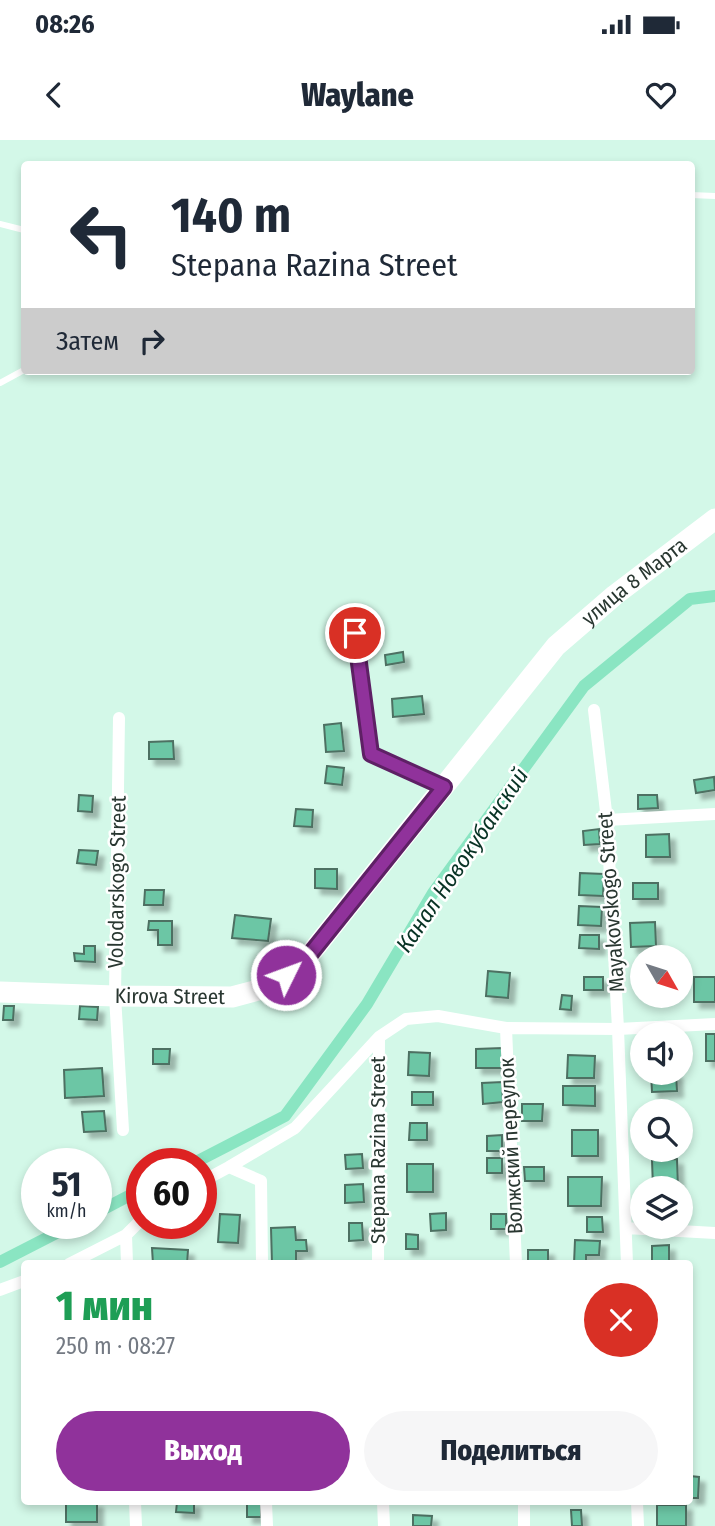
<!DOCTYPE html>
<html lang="ru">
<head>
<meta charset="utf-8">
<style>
  :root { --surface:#fff; --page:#f6f6f7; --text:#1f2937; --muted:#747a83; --accent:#90329b }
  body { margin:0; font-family:"Fira Sans Condensed",sans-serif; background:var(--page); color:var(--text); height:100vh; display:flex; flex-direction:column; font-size:26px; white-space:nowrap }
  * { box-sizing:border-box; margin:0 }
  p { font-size:23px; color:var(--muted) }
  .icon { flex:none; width:38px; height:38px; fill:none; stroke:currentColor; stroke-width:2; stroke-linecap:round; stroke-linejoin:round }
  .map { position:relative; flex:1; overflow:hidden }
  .panel { position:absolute; left:21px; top:1120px; width:672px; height:245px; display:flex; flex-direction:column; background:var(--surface); border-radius:7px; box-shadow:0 4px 10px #0003 }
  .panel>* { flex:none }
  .guide { position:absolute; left:21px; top:21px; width:674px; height:214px; border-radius:7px; box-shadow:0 4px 10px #0003; background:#fff; color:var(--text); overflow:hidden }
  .needle { width:46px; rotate:129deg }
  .controls { position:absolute; left:630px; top:805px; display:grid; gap:14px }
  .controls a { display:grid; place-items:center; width:63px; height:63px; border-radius:50%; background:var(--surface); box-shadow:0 4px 10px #0003; font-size:35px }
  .speed { position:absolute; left:21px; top:1008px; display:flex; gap:14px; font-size:35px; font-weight:700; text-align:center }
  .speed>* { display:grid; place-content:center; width:91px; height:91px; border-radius:50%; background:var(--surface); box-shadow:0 4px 10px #0003; line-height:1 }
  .speed small { font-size:18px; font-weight:400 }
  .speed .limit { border:10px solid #d22; background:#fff; color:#111 }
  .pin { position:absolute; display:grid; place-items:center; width:60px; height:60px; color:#fff; margin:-30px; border:4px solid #fff; border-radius:50%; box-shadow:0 2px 7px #0007 }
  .me { position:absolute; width:77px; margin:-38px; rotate:48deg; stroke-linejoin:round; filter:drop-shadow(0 0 5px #0008) }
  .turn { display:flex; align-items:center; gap:24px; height:147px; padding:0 35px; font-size:32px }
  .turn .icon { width:91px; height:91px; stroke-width:2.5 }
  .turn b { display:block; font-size:49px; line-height:60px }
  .then { display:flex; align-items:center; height:66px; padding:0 35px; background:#0003; gap:14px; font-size:26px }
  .round { display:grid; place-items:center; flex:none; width:74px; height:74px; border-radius:37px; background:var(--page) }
  .headline { display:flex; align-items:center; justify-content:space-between; height:119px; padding:0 35px }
  h1 { font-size:42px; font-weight:800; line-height:52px; color:#1e9e55 }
  .button { display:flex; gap:14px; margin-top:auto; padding:14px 35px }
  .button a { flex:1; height:80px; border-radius:42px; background:var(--accent); color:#fff; font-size:28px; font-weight:800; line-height:80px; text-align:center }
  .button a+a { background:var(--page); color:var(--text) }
  .status { display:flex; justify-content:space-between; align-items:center; height:49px; padding:0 35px; background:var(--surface); direction:ltr }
  .status svg { height:19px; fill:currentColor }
  header { display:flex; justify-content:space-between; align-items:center; height:91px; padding:0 35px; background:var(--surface); font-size:32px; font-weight:800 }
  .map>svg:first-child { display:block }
</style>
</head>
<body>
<div class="status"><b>08:26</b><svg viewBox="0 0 49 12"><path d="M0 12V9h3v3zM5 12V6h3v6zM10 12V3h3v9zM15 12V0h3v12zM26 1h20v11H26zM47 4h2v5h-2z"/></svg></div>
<header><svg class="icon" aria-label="back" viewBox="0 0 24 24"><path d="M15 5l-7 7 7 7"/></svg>Waylane<svg class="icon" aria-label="heart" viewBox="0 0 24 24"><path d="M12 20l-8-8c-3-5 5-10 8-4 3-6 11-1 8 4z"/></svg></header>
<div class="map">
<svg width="715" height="1386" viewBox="0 0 715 1386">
  <defs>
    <filter id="shadow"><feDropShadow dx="6" dy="6" stdDeviation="2" flood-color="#0004"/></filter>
  </defs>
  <rect width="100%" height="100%" fill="#d3f8e8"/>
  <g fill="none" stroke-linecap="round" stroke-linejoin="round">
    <path stroke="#8ae5c2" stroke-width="12" d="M192 1024 285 976 367 864 433 753 584 546 690 459 715 456
      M96 1073 142 1049
      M0 1122 76 1083"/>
  </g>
  <path fill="#6cc6a5" stroke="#4e7062" stroke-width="2" filter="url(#shadow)" d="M403 512 404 522 386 525 385 515Z
    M422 556 424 574 393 577 392 559Z
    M341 583 344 611 326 612 324 585Z
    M173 601 174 619H149V602Z
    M327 626 344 628 342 645 325 643Z
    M714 637 715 650 696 653 694 640Z
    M79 655 93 656 92 672 78 671Z
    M638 655H657L658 668 638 669Z
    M296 669 313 670 312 687 294 686Z
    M599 689 600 704 584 705 583 691Z
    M669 694 670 717H646V695Z
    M79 710 98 711 96 725 77 723Z
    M315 729H337V749L315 748Z
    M580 733 604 734 603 756 579 755Z
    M633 743H658V759H633Z
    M145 750H164L163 765H144Z
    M579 766 602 767 601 786 578 785Z
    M235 775 271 779 268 801 232 798Z
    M149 781H172V805H158V790H148Z
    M655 782 656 806 631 807 630 783Z
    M580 795H599V809L579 808Z
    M84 806H95V822L75 821 74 813 84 814Z
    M488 831 510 833 508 858 486 856Z
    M584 837H603V850H584Z
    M694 837H715V862H694Z
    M562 855 572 856 571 870 560 869Z
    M4 866H14L13 880H3Z
    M80 866 98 867 97 880 79 879Z
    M706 894H715V921H706Z
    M502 908V928H476V909Z
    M153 909H170L169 924H153Z
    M409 912 430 913 429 936 408 935Z
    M568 915 595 916 594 938H567Z
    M102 928 104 956 65 958 64 930Z
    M651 933H676L677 951 652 952Z
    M502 942 503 962 483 964 482 943Z
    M563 946H595V966L563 965Z
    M412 952H433V965H412Z
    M522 964H543L542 981H522Z
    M104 971 106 991 84 992 82 972Z
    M410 983H427V1000H409Z
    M572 990H598V1016H572Z
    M502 995V1011H487V996Z
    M362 1014 363 1028 346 1029 345 1015Z
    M487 1018H502V1033H487Z
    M677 1019 678 1048H653L652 1020Z
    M407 1024H433V1052H407Z
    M524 1027H544V1041H525Z
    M568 1037H602L601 1066H568Z
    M363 1044 364 1062 345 1063V1045Z
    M446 1073V1090L431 1091 430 1074Z
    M220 1074 240 1075 238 1103 218 1102Z
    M491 1074H506V1089H491Z
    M587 1077H602L603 1092H587Z
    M349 1083H362L363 1100 349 1101Z
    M295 1087 296 1100H306L307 1111H296V1124H272L271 1088Z
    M406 1094 418 1095V1109H406Z
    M575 1100 600 1101 599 1115H586V1124H574Z
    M669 1105V1121H652V1106Z
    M152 1108 188 1110 187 1124H153Z
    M528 1110H548V1123H528Z
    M690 1336 699 1337 698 1358H690Z
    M66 1362H97V1382H66Z
    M177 1362H194V1373L176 1372Z
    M247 1362H261V1377H247Z
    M657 1365H686V1386H657Z
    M571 1370H581L582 1386H572Z
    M413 1375 432 1376 431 1386H413Z"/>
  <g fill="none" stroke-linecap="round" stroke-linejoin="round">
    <path stroke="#fff" stroke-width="6" d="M691 55 715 56
      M0 84 24 90
      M0 243 24 230"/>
    <path stroke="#fff" stroke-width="12" d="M355 493 371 614 444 647
      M594 570 607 680 618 889 627 1124
      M119 578 115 856 123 990
      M607 680 715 674
      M506 888 516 1124
      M229 1027 261 1041 262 1124
      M201 1042 229 1027 295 988 379 897 406 879 438 876 506 888 618 889 715 884
      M626 1088 715 1093
      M126 1095 127 1124
      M69 1124 126 1095 142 1079
      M378 1124 379 897
      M0 1150 24 1141
      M135 1362 136 1386
      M266 1362 267 1386
      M383 1362 384 1386
      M524 1362V1386
      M637 1362 638 1386"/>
    <path stroke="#fff" stroke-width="21" id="s1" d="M0 852 115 856 232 857 269 847 303 823 556 506 615 455 715 379"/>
  </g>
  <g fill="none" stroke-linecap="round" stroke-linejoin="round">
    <g stroke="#5e2065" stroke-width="18">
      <path id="route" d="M286 835 303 823 444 647 371 614 355 493"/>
    </g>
    <use href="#route" stroke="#90329b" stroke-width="12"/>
  </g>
  <g text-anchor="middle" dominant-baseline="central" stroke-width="5" stroke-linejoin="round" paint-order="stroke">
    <g font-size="21" fill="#293731" stroke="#fff">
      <text stroke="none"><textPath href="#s1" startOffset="819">улица 8 Марта</textPath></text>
      <text transform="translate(117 742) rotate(-89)">Volodarskogo Street</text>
      <text transform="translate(611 762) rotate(-94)">Mayakovskogo Street</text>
      <text stroke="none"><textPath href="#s1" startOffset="170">Kirova Street</textPath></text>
      <text transform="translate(511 1006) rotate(-93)">Волжский переулок</text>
      <text transform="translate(378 1010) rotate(-90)">Stepana Razina Street</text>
    </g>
    <g font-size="23" font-style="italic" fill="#083325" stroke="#fff">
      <text transform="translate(462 720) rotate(-56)">Канал Новокубанский</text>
    </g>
  </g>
</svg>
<div class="controls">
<a><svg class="needle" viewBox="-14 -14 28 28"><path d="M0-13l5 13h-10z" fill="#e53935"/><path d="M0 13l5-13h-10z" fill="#747a83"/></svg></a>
<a><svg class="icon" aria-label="sound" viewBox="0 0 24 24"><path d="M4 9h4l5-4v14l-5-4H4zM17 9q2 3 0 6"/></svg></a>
<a><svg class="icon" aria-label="search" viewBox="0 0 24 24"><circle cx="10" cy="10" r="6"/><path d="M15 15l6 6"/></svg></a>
<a><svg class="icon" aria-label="layers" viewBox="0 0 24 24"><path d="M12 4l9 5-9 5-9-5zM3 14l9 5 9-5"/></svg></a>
</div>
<div class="speed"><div>51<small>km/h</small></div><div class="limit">60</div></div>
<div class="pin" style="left:355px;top:493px;background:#d93025"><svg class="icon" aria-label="arrive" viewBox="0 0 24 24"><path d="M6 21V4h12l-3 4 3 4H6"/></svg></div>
<svg class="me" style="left:286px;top:835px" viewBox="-20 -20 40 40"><circle r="17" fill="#90329b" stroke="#fff" stroke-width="3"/><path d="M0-11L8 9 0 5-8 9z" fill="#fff"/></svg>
<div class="guide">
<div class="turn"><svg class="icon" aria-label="left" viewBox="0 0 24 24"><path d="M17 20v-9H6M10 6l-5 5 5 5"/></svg><div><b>140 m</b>Stepana Razina Street</div></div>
<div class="then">Затем<svg class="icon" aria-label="right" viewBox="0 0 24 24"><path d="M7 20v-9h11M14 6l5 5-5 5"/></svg></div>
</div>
<section class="panel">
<div class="headline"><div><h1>1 мин</h1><p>250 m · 08:27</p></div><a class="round" style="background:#d93025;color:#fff"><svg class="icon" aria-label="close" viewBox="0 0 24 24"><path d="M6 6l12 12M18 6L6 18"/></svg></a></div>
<div class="button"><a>Выход</a><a>Поделиться</a></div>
</section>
</div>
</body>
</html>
